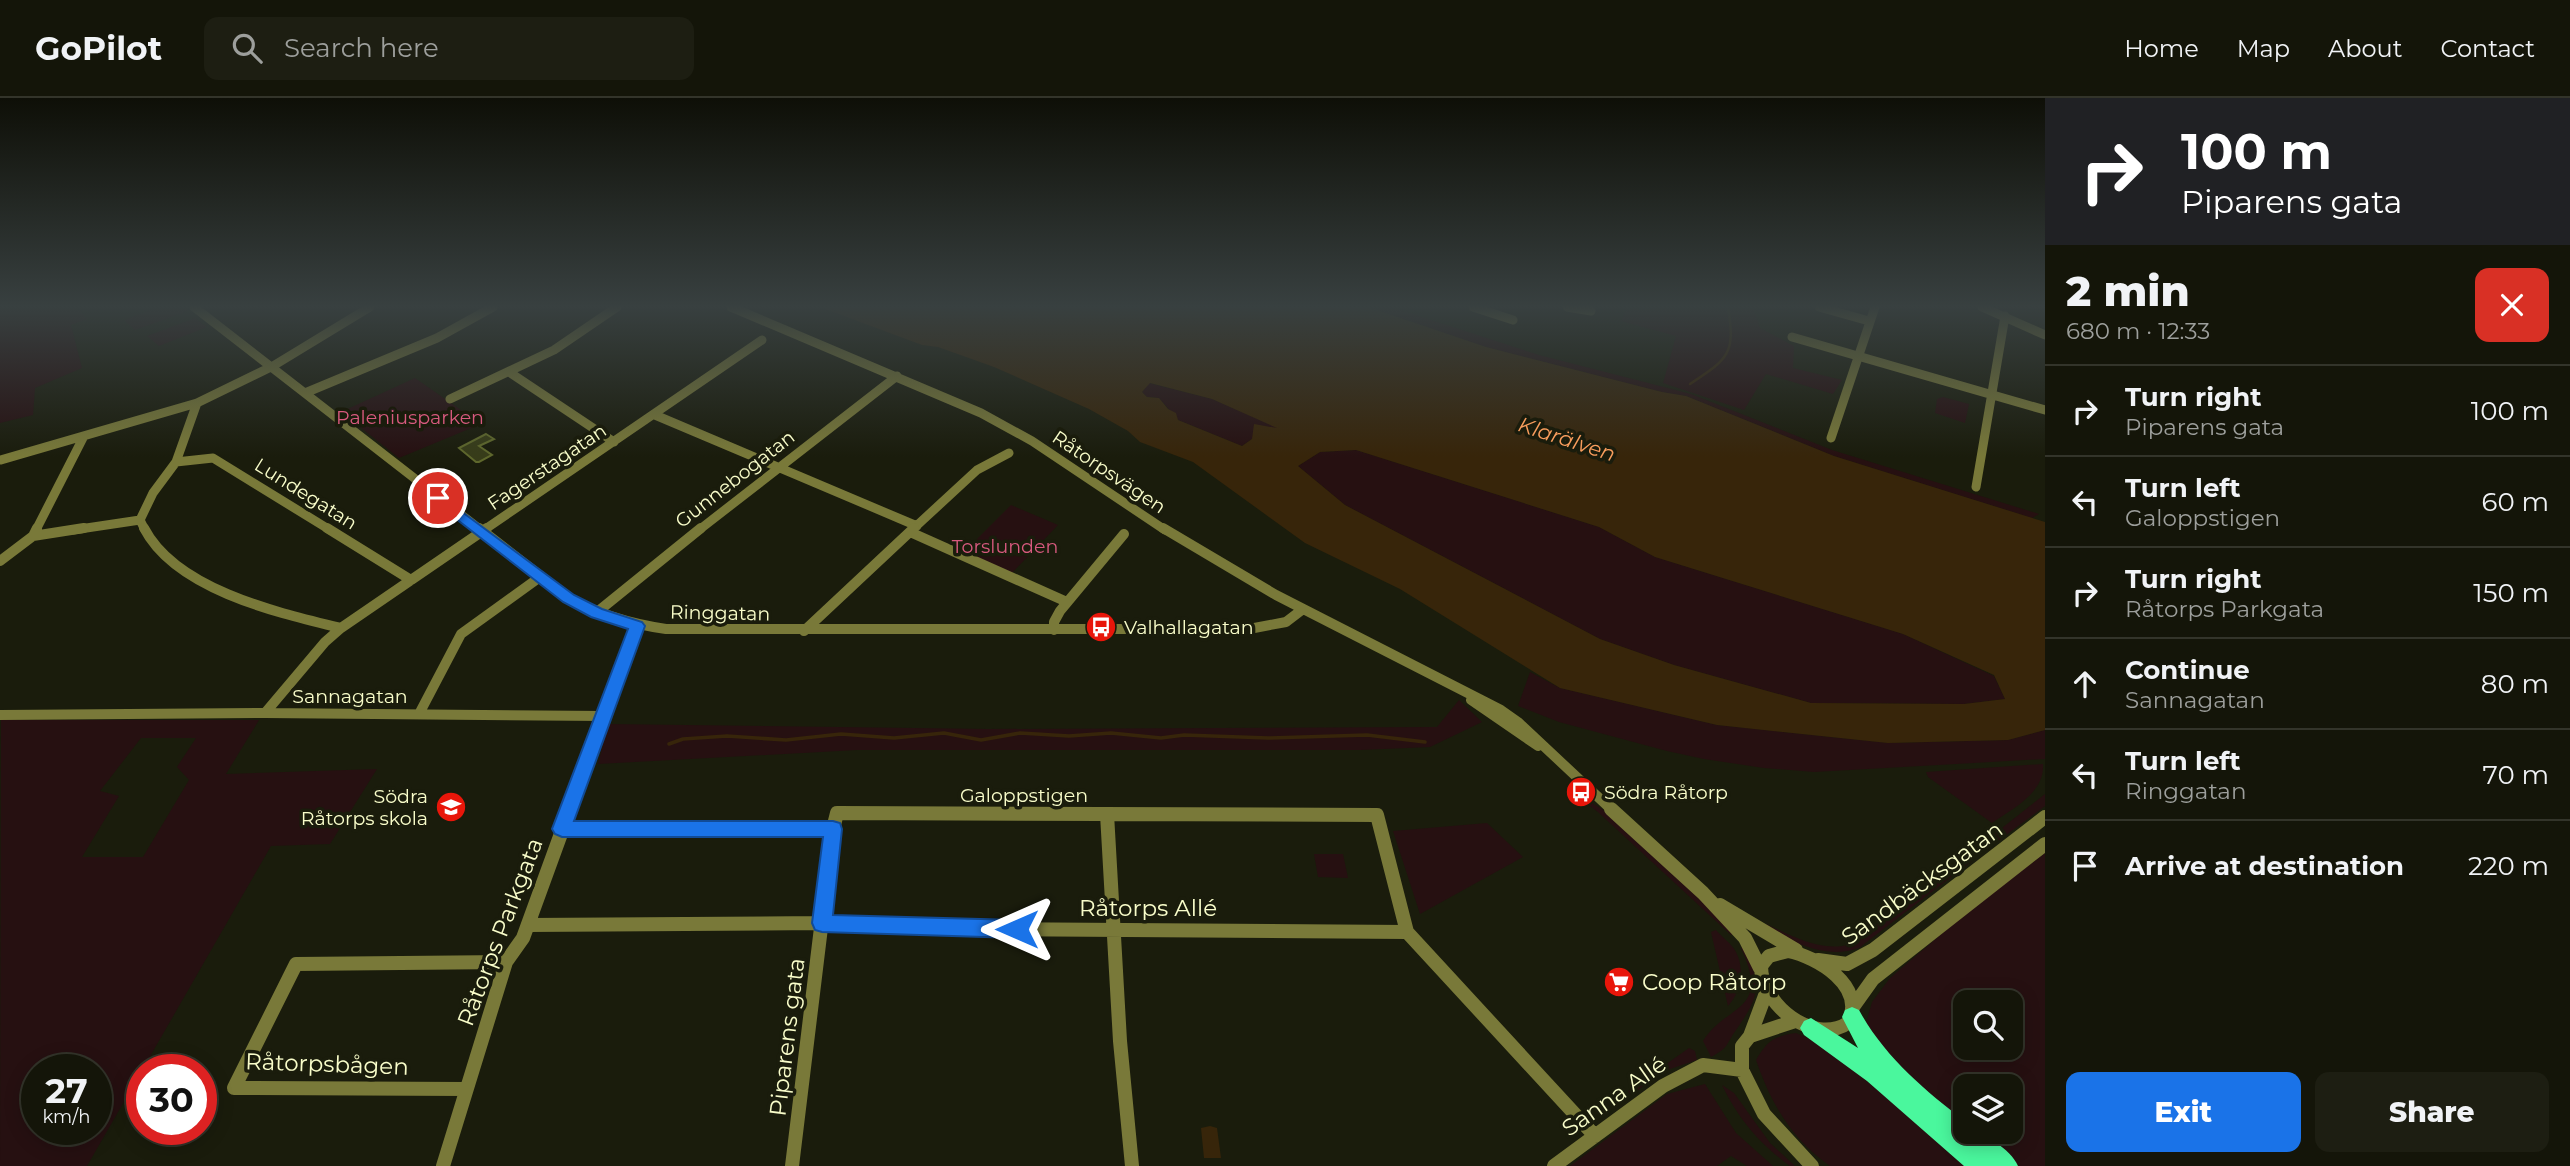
<!DOCTYPE html>
<html lang="en">
<head>
<meta charset="utf-8">
<style>
  :root { --surface:#141509; --page:#1d1e12; --text:#f1f3f6; --muted:#9d9f9c; --line:#33342a; --accent:#1a73e8 }
  body { margin:0; font-family:Montserrat,sans-serif; background:var(--page); color:var(--text); height:100vh; display:flex; flex-direction:column; font-size:26px; white-space:nowrap }
  * { box-sizing:border-box; margin:0 }
  p { font-size:23px; color:var(--muted) }
  .icon { flex:none; width:38px; height:38px; fill:none; stroke:currentColor; stroke-width:2; stroke-linecap:round; stroke-linejoin:round }
  .map { position:relative; flex:1; overflow:hidden }
  .side { display:flex; flex-direction:column; background:var(--surface); width:525px }
  .side>* { flex:none }
  .hud { background:#202124; color:#fff; overflow:hidden }
  .tools { position:absolute; left:1953px; top:892px; display:grid; gap:14px }
  .tools a { display:grid; place-items:center; width:70px; height:70px; border-radius:14px; background:var(--surface); box-shadow:0 4px 18px #0003,0 0 0 2px var(--line); font-size:35px }
  .speed { position:absolute; left:21px; top:956px; display:flex; gap:14px; font-size:35px; font-weight:700; text-align:center }
  .speed>* { display:grid; place-content:center; width:91px; height:91px; border-radius:50%; background:var(--surface); box-shadow:0 4px 18px #0003,0 0 0 2px var(--line); line-height:1 }
  .speed small { font-size:18px; font-weight:400 }
  .speed .limit { border:10px solid #d22; background:#fff; color:#111 }
  .pin { position:absolute; display:grid; place-items:center; width:60px; height:60px; color:#fff; margin:-30px; border:4px solid #fff; border-radius:50%; box-shadow:0 2px 7px #0007 }
  .me { position:absolute; width:77px; margin:-38px; rotate:270deg; stroke-linejoin:round; filter:drop-shadow(0 0 5px #0008) }
  .turn { display:flex; align-items:center; gap:24px; height:147px; padding:0 21px; font-size:32px }
  .turn .icon { width:91px; height:91px; stroke-width:2.5 }
  .turn b { display:block; font-size:49px; line-height:60px }
  .round { display:grid; place-items:center; flex:none; width:74px; height:74px; border-radius:14px; background:var(--page) }
  .headline { display:flex; align-items:center; justify-content:space-between; height:119px; padding:0 21px }
  h1 { font-size:42px; font-weight:800; line-height:52px }
  .cta { display:flex; gap:14px; margin-top:auto; padding:14px 21px }
  .cta a { flex:1; height:80px; border-radius:14px; background:var(--accent); color:#fff; font-size:28px; font-weight:800; line-height:80px; text-align:center }
  .cta a+a { background:var(--page); color:var(--text) }
  ul { padding:0; list-style:none }
  li { display:flex; align-items:center; gap:21px; height:91px; padding:0 21px; border-top:2px solid var(--line) }
  li div { flex:1 }
  li b { display:block; font-size:26px }
  li em { font-style:normal }
  header { display:flex; align-items:center; gap:42px; box-sizing:border-box; height:98px; padding:0 35px; background:var(--surface); border-bottom:2px solid var(--line) }
  header strong { font-size:33px }
  nav { display:flex; gap:38px; margin-inline-start:auto; font-size:24px }
  .search { width:490px; height:63px; background:var(--page); display:flex; align-items:center; gap:18px; box-sizing:border-box; padding:0 24px; border-radius:14px; color:var(--muted); font-size:26px }
  main { display:flex; flex:1; min-height:0 }
  .map>svg:first-child { display:block }
</style>
</head>
<body>
<header>
<strong>GoPilot</strong>
<div class="search"><svg class="icon" aria-label="search" viewBox="0 0 24 24"><circle cx="10" cy="10" r="6"/><path d="M15 15l6 6"/></svg>Search here</div>
<nav><a>Home</a><a>Map</a><a>About</a><a>Contact</a></nav>
</header>
<main>
<div class="map">
<svg width="2045" height="1068" viewBox="0 0 2045 1068">
  <rect width="100%" height="100%" fill="#1a1c0c"/>
  <path fill="#261011" fill-rule="evenodd" d="M0 209H76L87 221 71 227 82 270 35 290 33 317 0 325Z
    M159 209H184L188 213 135 232 124 222Z
    M1368 209H1391L1539 257 1691 296 1832 352 2039 416 2032 420 1834 358 1686 298 1662 294 1486 249Z
    M1685 209H1753L1760 230 1794 248 1793 270 1842 282 1833 296 1766 276 1744 312 1663 285 1676 238 1621 223 1627 210Z
    M195 220 207 229 159 248 147 238Z
    M415 280 481 326 399 360 341 314Z
    M1149 285 1212 301 1281 331 1252 341 1242 348 1178 322 1159 300 1147 299 1142 294Z
    M1943 299 1969 306 1965 325 1935 315 1937 301Z
    M1356 352 1599 429 1655 459 1903 536 1994 578 2005 601 1964 606 1811 605 1674 567 1600 541 1345 407 1298 368 1320 354Z
    M1011 407 1058 427 1010 477 962 456Z
    M1530 574 1560 590 1717 627 1889 645 2008 642 2045 632V661L1814 674 1764 670 1704 661 1667 653 1559 624 1518 608Z
    M1459 602 1482 624 1430 649 1361 652H857L598 666 608 626 988 631 1437 629Z
    M1 622H259L226 676 377 671 330 746 271 748 87 1068H0ZM141 640H196L177 669 189 682 143 759H82L119 698 100 693ZM96 971V1031H37V971Z
    M2043 666C2045 695 2012 711 1992 725L1928 679 1926 674Z
    M2045 696V708L1994 746 1975 742 1993 737Z
    M1582 699 1602 711 1736 834 1731 837 1598 714 1579 700Z
    M1487 725 1523 759 1420 816 1393 733Z
    M1968 747 1972 756V763L1859 850C1825 862 1795 844 1764 830L1766 826C1793 838 1821 855 1851 846L1960 761Z
    M2045 755V1068H2020L1975 1034H2011V989H1965V1026L1880 955 1866 925 1872 904 1890 880 1967 814ZM1965 905H2011V950H1965Z
    M1314 756H1343L1348 780 1318 779Z
    M1716 832C1722 839 1732 846 1736 854 1745 871 1741 894 1728 908L1711 834Z
    M1745 847C1760 888 1762 895 1736 932 1725 947 1730 949 1711 959L1703 943C1727 905 1771 915 1741 850Z
    M1796 935C1863 963 1915 1020 1969 1068H1830C1791 1041 1771 1005 1756 962 1767 943 1774 938 1796 935Z
    M1689 950 1695 953 1697 962 1664 973 1631 997 1628 993Z
    M1705 986 1736 1035 1773 1068H1747L1731 1058 1717 1068H1570L1667 996Z
    M1722 987 1734 995 1770 1045 1795 1068H1790C1759 1045 1739 1022 1722 987Z"/>
  <path fill="#37250a" fill-rule="evenodd" d="M820 209H1368L1486 249 1662 294 1686 298 1834 358 2045 424V632L2008 642 1888 645 1717 627 1560 590 1400 491 1305 445 1193 364 1140 344 1128 333 1089 311 994 269 938 249 922 247ZM1150 285 1212 301 1277 330 1254 326 1252 341 1242 348 1178 322 1176 315 1168 311 1159 300 1147 299 1142 294ZM1356 352 1599 429 1655 459 1903 536 1994 577 2005 601 1964 606 1811 605 1674 567 1600 541 1345 407 1298 368 1320 354Z
    M1210 1028 1217 1030 1221 1060H1204L1201 1030Z"/>
  <g fill="none" stroke-linecap="round" stroke-linejoin="round">
    <path stroke="#37250a" stroke-width="2.5" d="M1690 286C1728 261 1736 256 1728 209"/>
    <path stroke="#37250a" stroke-width="3.5" d="M669 646 683 641 727 638 786 642 841 636 894 640 944 635 981 642 1020 635 1069 638 1111 635 1161 640 1184 637 1268 640 1367 637 1425 644"/>
  </g>
  <path fill="#373c19" stroke="#5e672c" stroke-width="2" d="M486 336 494 341 479 348 492 357 479 364H476L459 350Z"/>
  <g fill="none" stroke-linecap="round" stroke-linejoin="round">
    <path stroke="#797939" stroke-width="9" d="M194 209 481 432
      M731 209 981 315 1032 343 1165 432
      M1473 209 1513 222
      M1567 209 1591 213 1589 209
      M1819 209 1869 223
      M1982 209 2045 237
      M1792 239 2045 312
      M509 274 614 344
      M305 295 437 240 493 209
      M450 301 554 252 617 209
      M655 317 917 428
      M1831 340 1875 209
      M1 362 197 305 273 268 370 209
      M176 364 213 360 330 432
      M1976 389 2005 218
      M36 432 84 338
      M73 432 140 422
      M145 432 140 422 153 395 176 364 197 305
      M484 432 762 242
      M699 432 897 278
      M912 432 977 372 1009 355"/>
    <path stroke="#797939" stroke-width="10" d="M144 430C176 492 279 515 341 530
      M327 430 411 482
      M479 430 569 500C600 517 631 526 666 531H1249L1286 524 1303 511
      M1163 430 1276 497 1501 612 1518 624 1613 713
      M910 434 1067 504
      M33 438 37 430
      M0 463 33 438 84 430
      M596 515 701 430
      M1054 532V524L1060 513 1124 436
      M804 533 914 430
      M1471 602 1538 648
      M265 615 325 544 341 530 487 430
      M419 616 461 536 540 479
      M0 617 265 615 604 618
      M569 713 637 528"/>
    <path stroke="#797939" stroke-width="14" d="M1611 711 1703 795 1745 840 1760 870
      M1107 716 1120 943 1132 1068
      M562 731H833L837 715 1377 717 1407 834
      M1720 807 1796 852
      M528 827 822 825 970 831 1407 834 1595 1038
      M1788 853C1817 859 1867 888 1848 925 1813 948 1761 906 1761 868L1769 858Z
      M1818 862 1847 866 1873 852 2045 719
      M1766 895 1750 938 1742 948V972L1764 1016 1812 1068
      M1853 909 1873 881 2045 746
      M1750 938 1795 923
      M466 991 234 990 296 866 506 864
      M443 1068 506 864 523 840 570 711
      M792 1068 833 731
      M1554 1068 1663 988 1703 967 1742 972"/>
    <path fill="#4af79d" fill-rule="evenodd" d="M1852 909 1859 912C1884 958 1924 992 1965 1023V1034C1983 1034 2011 1051 2018 1068H1964L1867 983 1804 937 1800 930 1804 923 1811 920 1858 950 1842 919 1845 912Z"/>
  </g>
  <linearGradient id="sky" x2="0" y2="1"><stop stop-color="#0e0f07"/><stop offset="0.58" stop-color="#384040"/><stop offset="1" stop-color="#384040" stop-opacity="0"/></linearGradient>
  <rect width="2045" height="359" fill="url(#sky)"/>
  <path fill="#1a73e8" stroke="#114b97" stroke-width="2" d="M438 396 574 497 602 511 642 524 645 528 574 723H833L840 725 842 731 833 817 1017 822 1025 825 1027 831 1025 837 1017 840 822 834 815 832 812 825 823 739H562L555 736 552 731 628 531 591 519 563 504 433 403V397Z"/>
  <defs>
    <g id="bus-disc" transform="scale(1.575)"><circle r="9.5" fill="#e8160a" stroke="#1a1c0c"/><path d="M-5-6H5V4H4V6H2V4H-2V6H-4V4H-5ZM-3.5-4V0h7V-4ZM-3.5 1.2v1.5H-2V1.2ZM2 1.2v1.5H3.5V1.2Z" fill="#fff"/></g>
    <g id="school-disc" transform="scale(1.575)"><circle r="9.5" fill="#e8160a" stroke="#1a1c0c"/><path d="M0-5L7-2L0 1L-7-2ZM-4 1L0 2.5L4 1V4Q0 6-4 4Z" fill="#fff"/></g>
    <g id="supermarket-disc" transform="scale(1.575)"><circle r="9.5" fill="#e8160a" stroke="#1a1c0c"/><path d="M-6-5.5h2.5l.6 2H6L4.5 2H-2.5L-4.4-4H-6ZM-1.5 3.2a1.3 1.3 0 1 0 .1 0ZM3 3.2a1.3 1.3 0 1 0 .1 0Z" fill="#fff"/></g>
  </defs>
  <g fill-rule="evenodd">
    <use href="#bus-disc" x="1101" y="529"/>
    <use href="#bus-disc" x="1581" y="694"/>
    <use href="#school-disc" x="451" y="709"/>
    <use href="#supermarket-disc" x="1619" y="884"/>
  </g>
  <g text-anchor="middle" dominant-baseline="central" stroke-width="7" stroke-linejoin="round" paint-order="stroke">
    <g font-size="19" fill="#d85a7f" stroke="#1a1c0c">
      <text x="410" y="319">Paleniusparken</text>
      <text x="1005" y="448">Torslunden</text>
    </g>
    <g font-size="19" fill="#f9fdca" stroke="#1a1c0c">
      <text transform="translate(547 369) rotate(-34)">Fagerstagatan</text>
      <text transform="translate(1109 374) rotate(34)">Råtorpsvägen</text>
      <text transform="translate(735 381) rotate(-38)">Gunnebogatan</text>
      <text transform="translate(306 396) rotate(32)">Lundegatan</text>
      <text transform="translate(720 515) rotate(1)">Ringgatan</text>
      <text x="350" y="598">Sannagatan</text>
      <text x="1024" y="697">Galoppstigen</text>
    </g>
    <g font-size="19" fill="#f9fdca" stroke="#1a1c0c" text-anchor="start">
      <text x="1124" y="529">Valhallagatan</text>
      <text x="1604" y="694">Södra Råtorp</text>
      <text x="428" y="698" text-anchor="end">Södra<tspan x="428" dy="22">Råtorps skola</tspan></text>
    </g>
    <g font-size="21" font-style="italic" fill="#f89d5d" stroke="#1a1c0c">
      <text transform="translate(1567 341) rotate(18)">Klarälven</text>
    </g>
    <g font-size="23" fill="#f9fdca" stroke="#1a1c0c">
      <text transform="translate(1922 785) rotate(-36)">Sandbäcksgatan</text>
      <text x="1148" y="810">Råtorps Allé</text>
      <text transform="translate(500 834) rotate(-69)">Råtorps Parkgata</text>
      <text transform="translate(787 939) rotate(-83)">Piparens gata</text>
      <text transform="translate(327 966) rotate(2)">Råtorpsbågen</text>
      <text transform="translate(1614 998) rotate(-35)">Sanna Allé</text>
    </g>
    <g font-size="23" fill="#f9fdca" stroke="#1a1c0c" text-anchor="start">
      <text x="1642" y="884">Coop Råtorp</text>
    </g>
  </g>
</svg>
<div class="tools">
<a><svg class="icon" aria-label="search" viewBox="0 0 24 24"><circle cx="10" cy="10" r="6"/><path d="M15 15l6 6"/></svg></a>
<a><svg class="icon" aria-label="layers" viewBox="0 0 24 24"><path d="M12 4l9 5-9 5-9-5zM3 14l9 5 9-5"/></svg></a>
</div>
<div class="speed"><div>27<small>km/h</small></div><div class="limit">30</div></div>
<div class="pin" style="left:438px;top:400px;background:#d93025"><svg class="icon" aria-label="arrive" viewBox="0 0 24 24"><path d="M6 21V4h12l-3 4 3 4H6"/></svg></div>
<svg class="me" style="left:1017px;top:831px" viewBox="-20 -20 40 40"><path d="M0-17L14 15 0 8-14 15z" fill="#1a73e8" stroke="#fff" stroke-width="4"/></svg>
</div>
<section class="side">
<div class="hud">
<div class="turn"><svg class="icon" aria-label="right" viewBox="0 0 24 24"><path d="M7 20v-9h11M14 6l5 5-5 5"/></svg><div><b>100 m</b>Piparens gata</div></div>
</div>
<div class="headline"><div><h1>2 min</h1><p>680 m · 12:33</p></div><a class="round" style="background:#d93025;color:#fff"><svg class="icon" aria-label="close" viewBox="0 0 24 24"><path d="M6 6l12 12M18 6L6 18"/></svg></a></div>
<ul>
<li><svg class="icon" aria-label="right" viewBox="0 0 24 24"><path d="M7 20v-9h11M14 6l5 5-5 5"/></svg><div><b>Turn right</b><p>Piparens gata</p></div><em>100 m</em></li>
<li><svg class="icon" aria-label="left" viewBox="0 0 24 24"><path d="M17 20v-9H6M10 6l-5 5 5 5"/></svg><div><b>Turn left</b><p>Galoppstigen</p></div><em>60 m</em></li>
<li><svg class="icon" aria-label="right" viewBox="0 0 24 24"><path d="M7 20v-9h11M14 6l5 5-5 5"/></svg><div><b>Turn right</b><p>Råtorps Parkgata</p></div><em>150 m</em></li>
<li><svg class="icon" aria-label="ahead" viewBox="0 0 24 24"><path d="M12 20V5M6 11l6-6 6 6"/></svg><div><b>Continue</b><p>Sannagatan</p></div><em>80 m</em></li>
<li><svg class="icon" aria-label="left" viewBox="0 0 24 24"><path d="M17 20v-9H6M10 6l-5 5 5 5"/></svg><div><b>Turn left</b><p>Ringgatan</p></div><em>70 m</em></li>
<li><svg class="icon" aria-label="arrive" viewBox="0 0 24 24"><path d="M6 21V4h12l-3 4 3 4H6"/></svg><div><b>Arrive at destination</b></div><em>220 m</em></li>
</ul>
<div class="cta"><a>Exit</a><a>Share</a></div>
</section>
</main>
</body>
</html>
